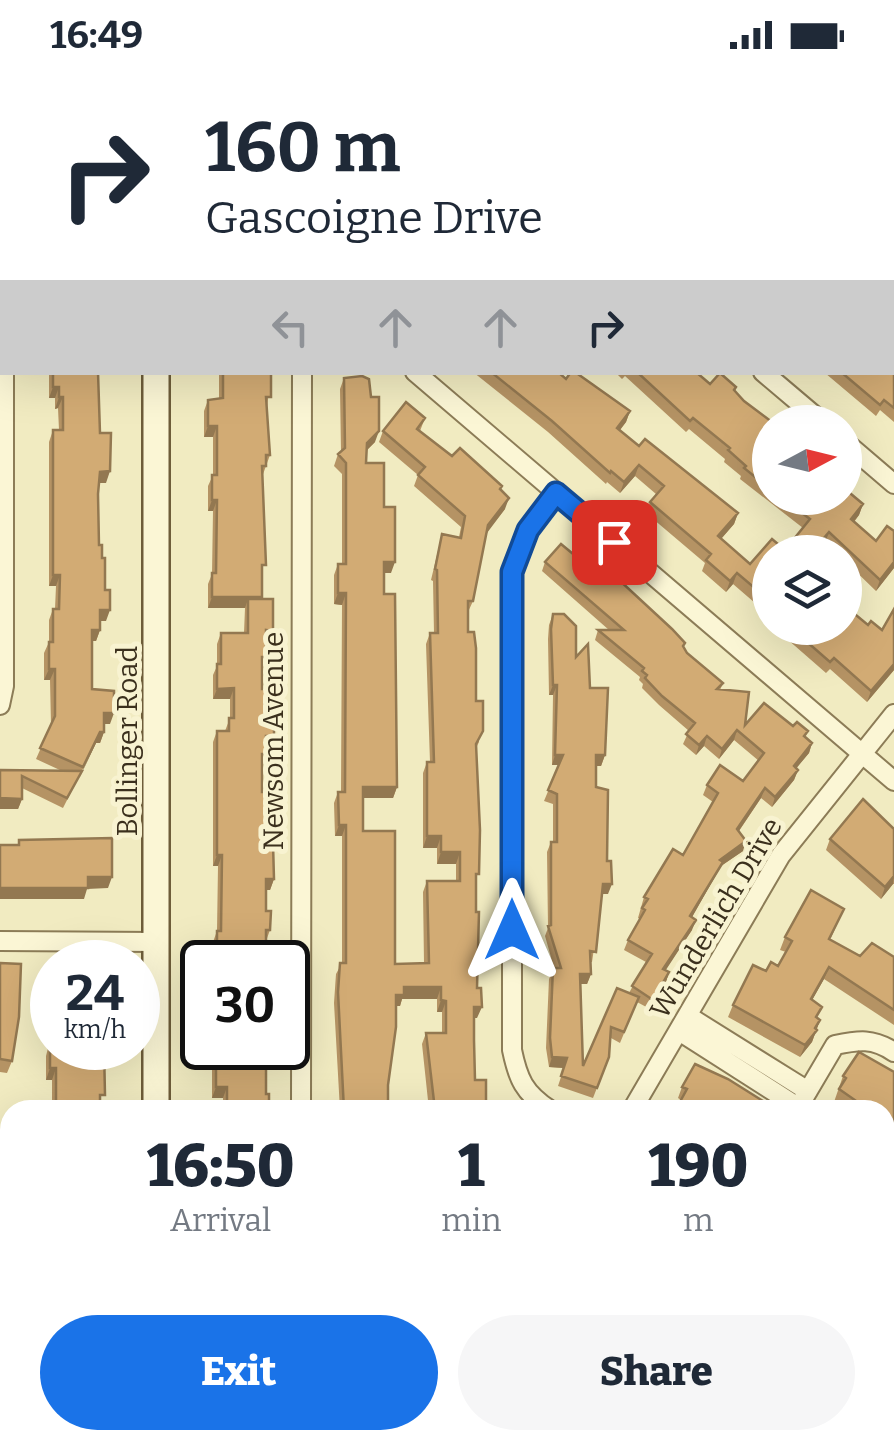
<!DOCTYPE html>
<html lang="en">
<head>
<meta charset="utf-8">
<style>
  :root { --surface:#fff; --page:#f6f6f7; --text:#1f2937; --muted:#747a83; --accent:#1a73e8 }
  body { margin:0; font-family:Bitter,serif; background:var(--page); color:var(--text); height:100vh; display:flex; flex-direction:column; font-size:38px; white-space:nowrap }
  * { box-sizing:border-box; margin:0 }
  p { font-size:32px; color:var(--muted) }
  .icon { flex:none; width:55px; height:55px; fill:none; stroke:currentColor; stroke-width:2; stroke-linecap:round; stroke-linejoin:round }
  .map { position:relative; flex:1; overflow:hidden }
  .panel { position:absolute; left:0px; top:1030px; width:895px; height:350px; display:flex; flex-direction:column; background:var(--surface); border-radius:30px 30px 0 0; box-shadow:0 10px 40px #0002 }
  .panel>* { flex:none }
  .hud { position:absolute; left:0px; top:0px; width:895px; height:305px; box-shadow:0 10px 40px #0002; background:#fff; color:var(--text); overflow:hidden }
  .needle { width:65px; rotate:83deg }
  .fabs { position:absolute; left:752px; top:335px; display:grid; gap:20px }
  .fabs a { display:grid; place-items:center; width:110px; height:110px; border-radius:50%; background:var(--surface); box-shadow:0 10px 40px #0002; font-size:50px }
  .speed { position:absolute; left:30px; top:870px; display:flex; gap:20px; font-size:50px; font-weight:700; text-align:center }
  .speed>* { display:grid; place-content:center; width:130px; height:130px; border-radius:50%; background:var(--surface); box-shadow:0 10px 40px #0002; line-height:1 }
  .speed small { font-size:25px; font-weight:400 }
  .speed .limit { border:5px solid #111; border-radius:15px; background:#fff; color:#111 }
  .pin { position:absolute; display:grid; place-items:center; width:85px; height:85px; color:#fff; margin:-42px; border-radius:20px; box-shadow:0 5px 15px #0006 }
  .me { position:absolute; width:110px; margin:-55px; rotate:0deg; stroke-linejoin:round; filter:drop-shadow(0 0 8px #0008) }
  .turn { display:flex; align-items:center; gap:35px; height:210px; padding:0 40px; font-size:45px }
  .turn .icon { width:130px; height:130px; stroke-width:2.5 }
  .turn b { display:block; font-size:70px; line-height:85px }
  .lanes { display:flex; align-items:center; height:95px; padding:0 40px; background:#0003; justify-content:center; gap:50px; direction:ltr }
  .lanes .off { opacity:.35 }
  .eta { display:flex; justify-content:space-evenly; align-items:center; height:170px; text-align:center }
  .eta b { font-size:60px; font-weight:800; line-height:70px }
  .action { display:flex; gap:20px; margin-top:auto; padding:20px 40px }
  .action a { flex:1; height:115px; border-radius:60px; background:var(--accent); color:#fff; font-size:40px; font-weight:800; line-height:115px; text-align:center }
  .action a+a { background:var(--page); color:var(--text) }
  .status { display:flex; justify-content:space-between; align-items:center; height:70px; padding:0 50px; background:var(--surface); direction:ltr }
  .status svg { height:28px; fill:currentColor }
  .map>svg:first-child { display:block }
</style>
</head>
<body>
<div class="status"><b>16:49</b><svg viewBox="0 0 49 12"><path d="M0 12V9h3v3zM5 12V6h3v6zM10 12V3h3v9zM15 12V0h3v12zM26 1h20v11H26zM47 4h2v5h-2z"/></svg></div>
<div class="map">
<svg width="894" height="1380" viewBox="0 0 894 1380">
  <rect width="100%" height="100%" fill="#f1ebc1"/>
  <path fill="#bfd094" d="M185 1370H690L697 1380H185Z"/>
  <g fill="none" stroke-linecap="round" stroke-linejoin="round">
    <path stroke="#6a928f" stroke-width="5" d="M649 1370 658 1380
      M519 1380 539 1370"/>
    <g stroke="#8c7c57" stroke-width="22">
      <path id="minor" d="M227 0 240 2
        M760 0 763 2
        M5 2 6 0
        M286 2 287 0
        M892 114 894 115
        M415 302 894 711
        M763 302 822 352
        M845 372 894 414
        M0 635 4 616V302
        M0 871 157 872
        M688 946 808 1021
        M679 961 798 1037
        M802 1031 835 975C859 970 873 968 894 982
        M301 1040 302 302
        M550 1040C524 1023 518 1009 512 980V503L527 461 556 423
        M632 1040 781 785 894 644
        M0 1183H10
        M885 1188 894 1195
        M560 1370 561 1380
        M722 1370 731 1380"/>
    </g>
    <g stroke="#6e5d3a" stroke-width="30">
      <path id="secondary" d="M156 0V2
        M156 1040V302
        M153 1370V1380"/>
    </g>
    <use href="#minor" stroke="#fbf6d5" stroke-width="18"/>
    <use href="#secondary" stroke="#fbf6d5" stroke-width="25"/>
  </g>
  <path fill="#b59364" d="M614 0H703L707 2H618Z
    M809 0H894V69L892 68V2H812Z
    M894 280V352L880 340 876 346 825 303 892 302Z
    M49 302H98L100 363 106 413H99V475L106 551H100V560L96 571H92V619L110 654H104V662L100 673H96L63 738 22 718V729L18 739H0V700L62 701 36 689 51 655 50 610H44V583L49 572V550L53 539H55L56 516H49V372L53 360H59L58 338 55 339V328H49Z
    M219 302H271L267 338 270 385 262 407 261 529 269 571H266V587L262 598V619L270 677H266L262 695V722L266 773 274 809 270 820H266V841L270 860 266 871V892H275H213V872L217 861 218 796H213V672L217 661H225L230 648V629H213V605L217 596V574L221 563H244L245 538H208V514L212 504 213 441H208V416L213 405V367H204V341L208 330 219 329Z
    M473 302H558L566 309 571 302H575L630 341 626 352 620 360 639 376 645 369 738 443 734 454 721 469 750 494 772 469 785 480 803 458 740 409 741 406 724 392 725 389 689 359 686 362 625 306 622 309 615 302H696L710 314 720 303 736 317 735 321 744 331 772 352H770V428H845V419L863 434 859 445 854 452 876 471 887 456 894 461V498L876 521 845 491V482H835L825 473 817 482H770V546L733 514 726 522 702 501 705 493 646 443 650 432 656 424 635 406 620 423 607 412 606 414 548 362Z
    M344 308 375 372 367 380 366 393 384 437 391 503H384V524L397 717 393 728H363V761L395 894 424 893 423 822 427 811H456V794H437V778H423V703L427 692H430L426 574 430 563H434L433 511 431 510 442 464 459 467 461 457 414 416 418 405 379 372 383 361 425 348 420 361 452 386 501 420 505 439 486 463 473 531 468 542V562L479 672 476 678 477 948H474L475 1010 486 1040H429L422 974 426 963H442V942H437V929H402L400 936H396L388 1015V1040H340L334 933 336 904 342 893V766H335L334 733 338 722H341L342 535 334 534V505L338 494H342V404L334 396 338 384 341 382 340 319Z
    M545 492 683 577 687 583 723 613 720 620 745 655 793 656 808 661 805 668 812 673 809 683 796 698 798 700 794 710 772 737 761 728 739 761 743 781 721 796 692 847V860L665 900 669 902 666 912 650 939 637 932 620 973 611 968 609 987 593 1028 558 1016 564 998 549 997 546 978 549 909 554 898 545 866 548 858 547 782 551 772H553V734L544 731 559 695H552L553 625H549L548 569 549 555 553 544 576 587 590 618 605 685 601 696H596V717L608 824H602L592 892H590L591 904 587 914H581L583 996 629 923 646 892 624 880 628 870 640 849 638 848 644 827 683 785 713 732 703 725 707 715 743 711 759 691 734 670 719 689 704 676 696 685 683 674 689 661 659 635 642 618 643 614 639 610 640 607 595 570 598 560H609L542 501Z
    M781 558H845L894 600 867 632 830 599 826 603 779 562Z
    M894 759V814H893L881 829 826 780 830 769Z
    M844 839 830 870 860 886 894 887V955L824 909 812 930 818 948 820 950 812 972 800 987 728 947 733 935 766 901 778 896 786 882 780 880 785 867Z
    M0 893 12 991 7 1003 0 1002Z
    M51 914H52V978L100 1037V1040H52V1010H46V986L48 978 43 973 46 926Z
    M212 978H266V1024L269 1040H223V1028H212Z
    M894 1002V1068L885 1061V1040H846L834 1032 843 1006Z
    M682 1017 761 1035 767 1040H677L681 1030 678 1028Z
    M885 1087 894 1093V1164L885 1158Z
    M885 1223 894 1228V1265L889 1274 894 1380H875L873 1370H885Z
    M43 1370H96L93 1380H43Z
    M760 1370H821L826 1380H765Z"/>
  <path fill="#937851" d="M53 317H59L55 328H49Z
    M59 327H63L58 338 55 339Z
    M630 341 626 352 613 369 617 358Z
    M208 356H217L213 367H204Z
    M379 361 375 372 363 384 367 373Z
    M639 395 635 406 620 423 624 412Z
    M110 401 106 413H96L100 402Z
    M509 428 505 439 484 467 488 455Z
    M212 430H217L213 441H208Z
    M863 434 859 445 847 460 851 449Z
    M738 443 734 454 714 477 718 466Z
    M829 462 825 473 817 482H812Z
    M384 492H395L391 503H380Z
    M894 492V498L876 521 880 510Z
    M737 503 733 514 726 522 730 511Z
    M53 505H60L56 516H49Z
    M338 523H346L342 535 334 534Z
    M212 527H262L257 538 248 529 245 538H208Z
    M100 540H110L106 551H96Z
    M92 560H100L96 571H88Z
    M266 560 273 561 269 571H262Z
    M894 594V600L867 632 871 621Z
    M49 599H55L50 610H44Z
    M553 615H557L553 625H549Z
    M234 618 230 629H213L217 619Z
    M104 643H114L110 654H100Z
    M737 660 734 670 719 689 722 679Z
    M100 662H104L100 673H96L79 709Z
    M266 666H274L270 677H262Z
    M707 666 704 676 696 685 699 675Z
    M812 673 809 683 790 706 794 696Z
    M555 685H563L559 695H552Z
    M596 685H605L601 696H593Z
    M798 700 794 710 772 737 775 727Z
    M363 717H397L393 728H359Z
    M765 718 761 728 734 768 737 759Z
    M0 728 22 729 18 739H0Z
    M339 755H346L342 766H335Z
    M427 766H441L437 778H423Z
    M746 771 743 781 721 796 687 856 690 846 720 790Z
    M441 782H460L456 794H437Z
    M217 785H222L218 796H213Z
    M894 806 893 814 881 829 885 817Z
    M88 807H112L108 818 87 819 84 829H0V818Z
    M266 809H274L270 820H262Z
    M603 814H612L608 824H599Z
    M696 850 692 860 660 909 663 899Z
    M829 897 824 909 806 941 811 929Z
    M669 902 666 912 650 939 653 930Z
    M580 904H591L587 914H577Z
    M404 917H441L437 929H402L400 936H392L396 925Z
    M441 930 446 931 442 942H437Z
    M474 937H482L477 948H470Z
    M820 950 812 972 800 987 805 975Z
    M552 987 567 988 564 998 549 997Z
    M50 998H56L52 1010H46Z
    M216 1017H227L223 1028H212Z
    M0 1114H10V1126H0Z
    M0 1249H10L7 1260H0Z"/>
  <path fill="#d2ab74" stroke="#937851" stroke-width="2.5" d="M412 0H529L533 2H415Z
    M632 0H703L707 2H631Z
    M824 0H894V56L892 55V2H834L832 1 827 2Z
    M892 163 894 164V222L892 220Z
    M892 279 894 280V338L884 330 880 335 841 302H892Z
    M53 302H98L100 363H111L110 401 100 402 98 424 99 475H102V488H105V520H110V540H100V560H92V619L114 621V643H104V662H100L83 697 40 678 55 646V599H49V572H53V539H59L60 505H53V360H63V327H59V317H53Z
    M223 302H271V327H266L270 385H266V396H262L266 495H262V527H212V503H216L217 430H212V405H217V356H208V330L223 328Z
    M491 302H558L566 309 571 302H575L630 341 617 358 639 376 645 369 738 443 718 466 750 494 772 469 785 480 810 449 782 428H845V419L863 434 851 449 876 471 887 456 894 461V492L880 510 829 462 812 482H770V531L737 503 730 511 706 490 711 484 650 432 664 416 639 395 624 412 611 401 610 403 552 351Z
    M637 302H696L710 314 720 303 736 317 734 320 744 331 772 352H770V419L744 398 746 396 728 380 730 378 693 348 690 351Z
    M362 306 369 309 371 327H379V361L367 373 366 393H384V437H395V492H384V524H395L397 717H363V761H395V894L429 893 427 811H460V782H441V766H427V692H434L430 563H438L437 500 435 499 442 464 461 468 465 446 418 405 425 397 383 361 406 332 425 348 417 359 452 386 460 378 502 416 500 419 509 428 488 455 473 531H468V562H474L476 578V631H483V661L476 674 480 760 479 804H476V842H479L477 918H481L482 937H474V970L475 1010H486V1040H468V1038L435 1040 426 963H446V931L441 930V917H404V925H396V957L388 1015V1040H344L338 922 340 893H346V755H339L338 722H345L346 523H338V494H346V393L338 384 345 378 344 308Z
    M561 474 590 498 595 493 615 510 617 508 672 559 685 573 683 576 687 583 723 613 717 619 749 622 745 655 764 633 793 656 797 652 808 661 804 666 812 673 794 696 798 700 775 727 765 718 737 759 746 771 720 790 723 792 690 846 696 850 663 899 669 902 653 930 632 916 652 884 628 870 645 840 642 838 648 829 644 827 673 779 683 785 718 723 707 715 720 695 743 711 764 683 737 660 722 679 707 666 699 675 686 664 695 653 662 626 645 608 647 605 642 601 644 598 598 560H624L545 492Z
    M248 529H273V561L266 560V587H262V619H267V645H274V666H266V684H262V722H267L266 773H273L274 809H266V841H271L270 860H266V892H275H217V861H221L222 785H217V661H229V648H234V618L217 619V594H221V563H248Z
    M845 536 868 555 871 551 882 560 894 539V594L871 621 834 588 830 592 791 558H845Z
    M553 544H564L576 556V587L588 574 590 618H608L605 685H596V717L608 720 607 791H611L612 814H603L596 882 590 881 591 904H580L583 996 617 918 639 927 624 962 611 957 609 987 597 1018 561 1006 567 988 552 987 550 968 553 898H561L548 856 551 855V772H557V724L548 720 563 685H555L557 615H553L551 559Z
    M0 700 82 701 67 728 22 706V729L0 728Z
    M863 729 894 759V806L885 817 830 769Z
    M112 768V807H88V818H0V775H19V770Z
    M811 820 844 839 829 869 860 886 872 873 894 887V940L829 897 811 929 822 937 816 947 820 950 815 958 817 960 805 975 733 935 753 895 766 901 771 892 778 896 792 871 785 867Z
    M0 893 21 894 19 947 12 991 0 989Z
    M51 914H52V966L47 961Z
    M52 971V978H104L105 1025H100V1040H56V998H50V974Z
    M216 978H266V1024H269V1040H227V1017H216Z
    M859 982 894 1002V1052L885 1046V1040H877L871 1036 869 1040 839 1019 846 1008 843 1006Z
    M695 994 728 1009 763 1031 761 1035 767 1039 766 1040H684L688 1034 681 1030 687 1019 682 1017Z
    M2 1077H10V1114H0V1085H2Z
    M885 1087 894 1093V1149L885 1142Z
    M10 1205V1249H0V1206Z
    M885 1223 894 1228V1260L885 1275Z
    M894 1273V1380H882L880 1370H885V1275Z
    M0 1356 10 1358V1370H13L12 1380H0Z
    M48 1370H96V1373H92V1380H48Z
    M246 1370 322 1371V1380H232V1372Z
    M771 1370H821L826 1380H776Z"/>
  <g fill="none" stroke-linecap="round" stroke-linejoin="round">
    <g stroke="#114b97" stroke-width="25">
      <path id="route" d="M512 860V502L528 460 556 423 614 472"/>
    </g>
    <use href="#route" stroke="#1a73e8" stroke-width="18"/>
  </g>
  <g text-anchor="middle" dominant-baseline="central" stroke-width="10" stroke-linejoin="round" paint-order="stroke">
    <g font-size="28" fill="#3b301d" stroke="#f8f3d1">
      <text transform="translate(127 671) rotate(-90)">Bollinger Road</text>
      <text transform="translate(273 671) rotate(-90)">Newsom Avenue</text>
      <text transform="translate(716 848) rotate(-59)">Wunderlich Drive</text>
    </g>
  </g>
</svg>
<div class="fabs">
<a><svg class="needle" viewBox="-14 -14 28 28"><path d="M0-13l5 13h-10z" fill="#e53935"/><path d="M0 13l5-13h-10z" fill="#747a83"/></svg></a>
<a><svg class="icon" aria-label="layers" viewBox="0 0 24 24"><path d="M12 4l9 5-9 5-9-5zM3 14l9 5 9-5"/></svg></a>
</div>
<div class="speed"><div>24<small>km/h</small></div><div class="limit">30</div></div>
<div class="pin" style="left:614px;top:472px;background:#d93025"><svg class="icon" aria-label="arrive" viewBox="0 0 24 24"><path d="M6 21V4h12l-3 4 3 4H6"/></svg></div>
<svg class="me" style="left:512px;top:860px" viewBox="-20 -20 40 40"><path d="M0-17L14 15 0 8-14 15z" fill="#1a73e8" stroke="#fff" stroke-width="4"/></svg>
<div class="hud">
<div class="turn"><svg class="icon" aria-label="right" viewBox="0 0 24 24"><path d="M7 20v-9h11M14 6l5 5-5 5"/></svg><div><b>160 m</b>Gascoigne Drive</div></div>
<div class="lanes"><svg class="icon off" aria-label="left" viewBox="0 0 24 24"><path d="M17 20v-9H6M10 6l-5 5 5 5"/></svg><svg class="icon off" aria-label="ahead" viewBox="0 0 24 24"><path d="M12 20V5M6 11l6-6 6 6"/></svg><svg class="icon off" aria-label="ahead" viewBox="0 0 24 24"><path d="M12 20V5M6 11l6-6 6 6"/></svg><svg class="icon" aria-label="right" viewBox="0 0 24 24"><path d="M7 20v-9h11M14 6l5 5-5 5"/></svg></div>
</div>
<section class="panel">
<div class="eta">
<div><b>16:50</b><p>Arrival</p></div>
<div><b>1</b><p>min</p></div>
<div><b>190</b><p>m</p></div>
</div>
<div class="action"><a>Exit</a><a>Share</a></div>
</section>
</div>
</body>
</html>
